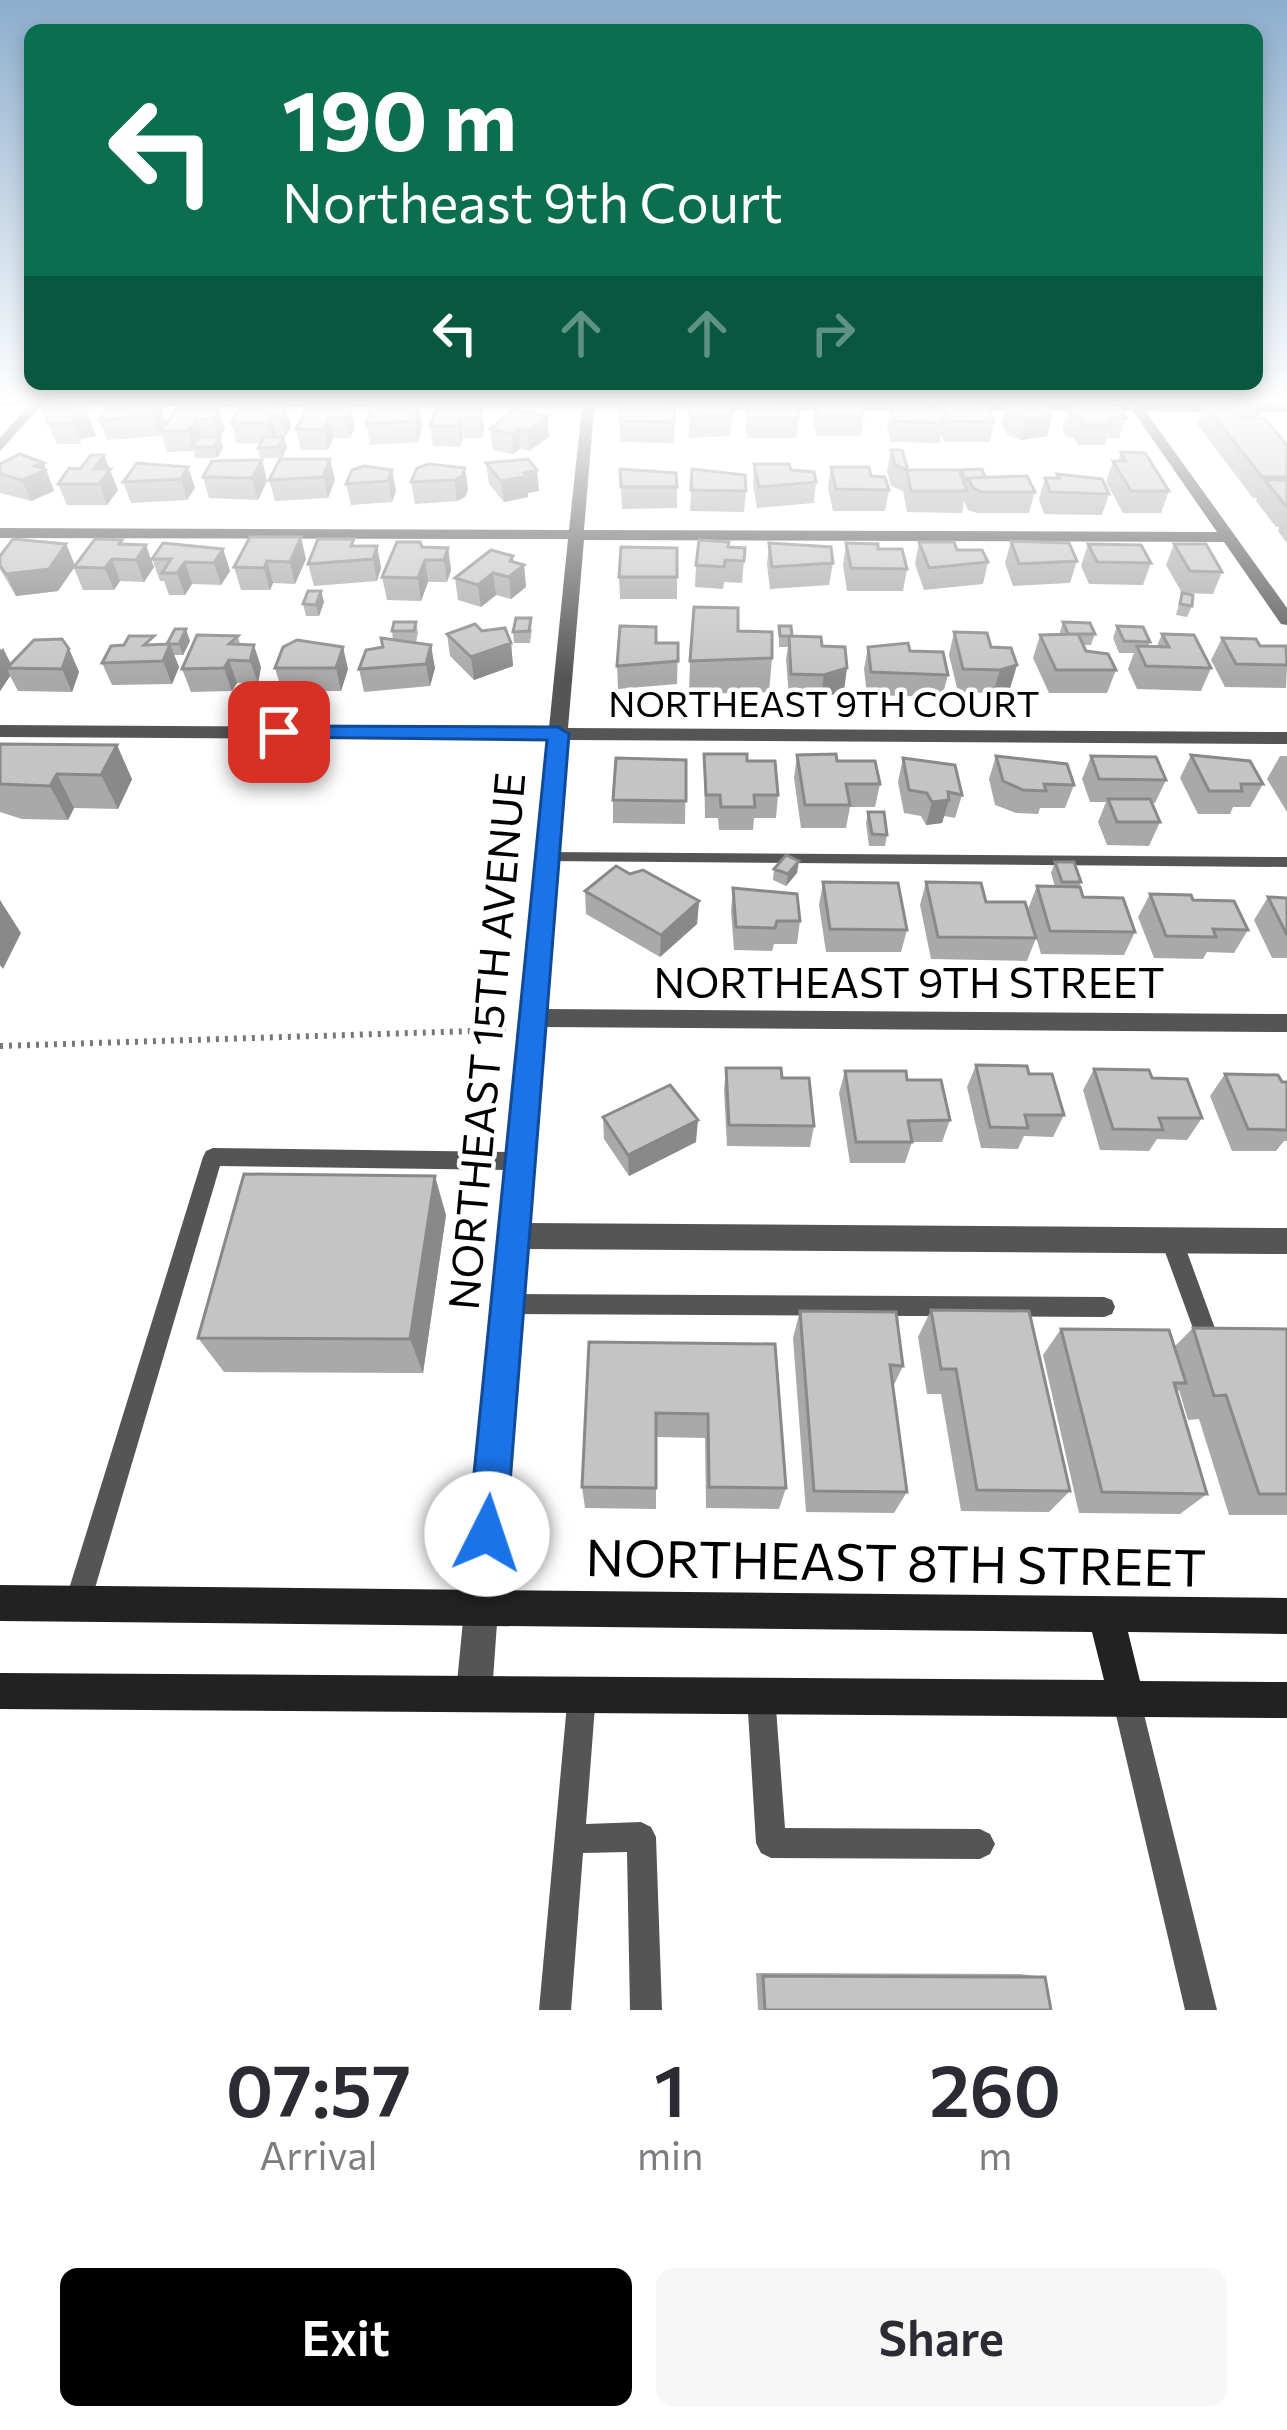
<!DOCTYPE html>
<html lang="en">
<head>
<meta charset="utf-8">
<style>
  :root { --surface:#fff; --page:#f7f7f7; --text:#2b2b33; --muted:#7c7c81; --accent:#000 }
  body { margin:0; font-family:Commissioner,sans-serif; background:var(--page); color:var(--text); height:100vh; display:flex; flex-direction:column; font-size:45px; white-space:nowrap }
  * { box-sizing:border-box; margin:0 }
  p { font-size:39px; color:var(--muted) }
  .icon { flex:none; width:66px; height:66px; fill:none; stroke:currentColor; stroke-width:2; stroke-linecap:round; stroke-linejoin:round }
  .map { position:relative; height:2010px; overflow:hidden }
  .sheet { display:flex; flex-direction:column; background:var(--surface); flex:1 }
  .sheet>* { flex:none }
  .hud { position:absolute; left:24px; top:24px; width:1239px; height:366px; border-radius:18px; box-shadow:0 6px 18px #0003; background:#0b6e4f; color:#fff; overflow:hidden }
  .pin { position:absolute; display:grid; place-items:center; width:102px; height:102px; color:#fff; margin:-51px; border-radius:24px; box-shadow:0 6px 18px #0006 }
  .me { position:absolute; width:132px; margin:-66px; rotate:4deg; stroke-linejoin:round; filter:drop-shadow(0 0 9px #0008) }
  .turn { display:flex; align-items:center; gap:42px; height:252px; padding:0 60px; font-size:54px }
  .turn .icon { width:156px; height:156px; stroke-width:2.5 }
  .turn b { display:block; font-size:84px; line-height:102px }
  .lanes { display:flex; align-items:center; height:114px; padding:0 60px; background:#0003; justify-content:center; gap:60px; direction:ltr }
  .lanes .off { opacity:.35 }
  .eta { display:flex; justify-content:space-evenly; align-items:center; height:204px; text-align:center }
  .eta b { font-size:72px; font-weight:600; line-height:84px }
  .action { display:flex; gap:24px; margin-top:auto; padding:24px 60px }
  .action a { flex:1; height:138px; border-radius:18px; background:var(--accent); color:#fff; font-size:48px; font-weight:600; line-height:138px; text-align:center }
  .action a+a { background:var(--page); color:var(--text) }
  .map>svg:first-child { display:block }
</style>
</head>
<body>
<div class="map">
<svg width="1287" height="2010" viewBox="0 0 1287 2010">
  <rect width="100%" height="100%" fill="#fff"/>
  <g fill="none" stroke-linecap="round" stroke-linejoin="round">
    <path stroke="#777" stroke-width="6" stroke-dasharray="3 6" stroke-linecap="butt" d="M0 1046 506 1030"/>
    <path fill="#555" fill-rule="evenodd" d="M546 852 1287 857V867L540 861 538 857 540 853Z
      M213 1148 518 1152 525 1155 528 1161 525 1167 518 1170 220 1166 90 1605 86 1614 77 1618 68 1614 64 1605 203 1157 206 1151Z
      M1172 1231 1180 1234 1183 1241 1220 1342 1217 1350 1209 1353 1201 1350 1198 1342 1161 1241 1164 1234Z
      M506 1294 1104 1297 1112 1300 1115 1307 1112 1314 1104 1317 506 1314 498 1311 495 1304 498 1297Z
      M582 1679 592 1683 596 1693 586 1824 641 1822 651 1827 656 1837 662 2010H630L627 1852 583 1853 571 2010H539L568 1693 572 1683Z
      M761 1681 771 1685 775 1695 785 1828 980 1829 990 1834 995 1844 990 1854 980 1859 771 1858 761 1853 756 1843 747 1695 751 1685Z
      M1126 1684 1136 1688 1140 1698 1217 2010H1185L1112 1698 1116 1688Z"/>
    <path fill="#555" fill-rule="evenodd" d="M35 398H48L0 451V438Z
      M583 398H595L584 530 1217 532 1124 398H1136L1287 608V625L1281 624 1224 542 584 540 568 728 1287 732V744L567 740 544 1009 1287 1014V1032L543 1027 526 1223 1287 1228V1254L524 1249 492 1693 487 1706 474 1711 461 1706 456 1693 548 740 0 737V725L549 728 568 539 0 538V528L569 530Z"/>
    <path fill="#555" fill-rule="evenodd" d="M0 398 1287 404V412L0 405Z"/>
    <path fill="#222" fill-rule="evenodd" d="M0 1585 1287 1598V1634L1128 1632 1140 1681 1287 1682V1718L0 1709V1673L1104 1680 1092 1632 0 1621Z"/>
  </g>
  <path fill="#a9a9a9" d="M689 401 733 406 730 436 689 438Z
    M816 403 864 416 861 436H817L813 423Z
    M942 403 971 408 994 422 990 442H944L941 434 940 443 891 442 887 426 891 406 940 412Z
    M1007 403 1052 416 1047 436 1021 440 1008 436 1002 423Z
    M82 404 96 436 80 439 81 444H57L48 424Z
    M419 404 422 425 418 442 370 445 366 424Z
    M747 404H776V407L799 418 797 438H747L745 424Z
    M1204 404 1259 413 1258 418 1287 445V543L1278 531 1279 527H1276L1256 501 1257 498H1253L1197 424Z
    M1073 405 1126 418 1119 438H1107L1105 445H1078L1074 438 1067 437 1062 429 1068 409H1071Z
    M161 406 166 423 219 409 225 429 220 437 223 448 217 458H195L194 451 167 452 162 434 160 436 107 440 99 420Z
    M286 407 291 427 285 437H276L287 447 282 458H260L258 448 260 443H237L231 423Z
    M675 407 674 443 620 442V421Z
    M351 408 355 428 350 438H333L328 450H301L296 429Z
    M482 408 484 428 482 438H463L460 447 433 446 430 426Z
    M515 409 549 437 529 451 520 449 513 454 493 450 490 429Z
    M891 450 908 470H959L1035 492 1029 513H977L968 510 964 501 962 513 907 512 903 491 891 486 887 471Z
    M1121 452 1169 491 1161 513H1123L1106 482 1113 461H1118Z
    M330 459 335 480 328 498 275 501 269 480Z
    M262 460 267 481 258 500 209 498 203 477Z
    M486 463 539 491 528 493V497L504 502 489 484Z
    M0 464 52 484 54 491 31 501 0 493Z
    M754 464 791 470 816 482 814 503 757 508 753 485Z
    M188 467 195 488 187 500 131 503 123 482Z
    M831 467 871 476 889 490 885 511H833L828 488Z
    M465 468 468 489 465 497 457 501 415 504 411 482Z
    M80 469H109L118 490 107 505H67L58 484Z
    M620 469 677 487V508L622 509Z
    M692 469 746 491 744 512 690 511Z
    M392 470 396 491 392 502 351 505 346 484Z
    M1057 474 1109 494 1102 515 1044 514 1039 499 1045 478H1056Z
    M250 537 306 559 295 584 273 583 270 590H241L234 567Z
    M1011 541 1077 561 1070 583 1013 586 1005 563Z
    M919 542 957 550 988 562 983 584 924 590 915 564Z
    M769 543 833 563 829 585 770 589 767 565Z
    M846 543 878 549 907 569 903 591H847L843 565Z
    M66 544 75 565 124 544 154 567 144 582 120 581 114 590H83L74 568 58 591 16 596 0 569V556Z
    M1088 544 1151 563 1143 585 1089 584 1081 566Z
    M1174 544 1222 572 1213 594 1184 593 1192 606 1187 617 1176 615 1182 593 1166 565Z
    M355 546H377L381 568 377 581 314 586 308 564Z
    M422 547 448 548 451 570 447 582H428L421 601 387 600 382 577Z
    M728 547 745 548 742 583 724 582 723 589 695 587 696 565Z
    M677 548V599H620L619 577Z
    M223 549 230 571 221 585 192 584 185 595H169L164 581H160L152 559Z
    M513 561 524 565 526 587 511 599 496 595 481 607 458 600 455 578Z
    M321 591 324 602 319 616H306L303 604Z
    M416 622 418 633 416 642 435 668 430 686 364 692 359 669 393 640 392 631Z
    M1063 622 1095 634 1091 645H1083L1086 651 1116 670 1107 693H1049L1033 658 1040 635H1059Z
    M779 626 792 636 822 646 844 691 821 698 789 697 786 659 788 647H779Z
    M1117 626 1150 642 1148 646H1157L1162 634 1211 668 1201 691 1137 689 1128 669 1134 653H1119L1113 638Z
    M532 629 530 643H514L513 632Z
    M482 631 511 643 513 666 474 680 450 656 447 634Z
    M738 631 772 658 769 692 689 694 690 661Z
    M954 632 991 647 1017 665 1010 688 993 693 958 692 949 655Z
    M238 636 240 644 261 667 258 683H237L232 691 191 692 182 669Z
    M1222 638 1260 646 1287 665 1286 688 1225 687 1211 660Z
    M190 641 183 655H174L179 667 172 684 112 685 102 663 157 645Z
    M656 643H678L677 684 618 689 617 666Z
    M283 647 348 669 341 691H282L275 668Z
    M868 647 910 651 948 675 942 697 867 695 864 669Z
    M0 648 11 664 69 649 79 672 72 692 18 691 10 676 0 691Z
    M0 744 132 779 118 809 74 808 68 820 22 819 0 812Z
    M704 754 747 761 778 795 776 818H754L753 830H719L718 818H705Z
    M797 755 837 761 880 784 875 807H850L846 828H801L794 778Z
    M1191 755 1263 784 1250 807H1233L1230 814H1198L1180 778Z
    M996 756 1074 785 1065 808H1040L1038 814 1016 813 995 805 989 779Z
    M1091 756 1166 780 1155 803H1152L1160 822 1149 846 1107 845 1098 822 1106 802H1090L1082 779Z
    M1280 756H1287V812L1267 779Z
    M903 758 962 795 955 818 944 816 942 823 926 825 921 816 904 813 898 782Z
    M686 760 685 824 613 823V800Z
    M868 812 887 835 885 846H869L866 823Z
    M1055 862 1081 882 1079 887 1083 897 1135 932 1124 955 1041 954 1028 909 1037 886 1055 887 1051 873Z
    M774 869 797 873 786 886 773 880Z
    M630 874 699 901 697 924 660 957 586 914 585 891Z
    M823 882 907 930 901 952H826L819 905Z
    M926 882 986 902 1036 938 1027 961 931 959 920 905Z
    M733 888 800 921 797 944H774L772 951 734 950 731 911Z
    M1150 894 1248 930 1234 953 1207 952 1203 959 1154 958 1138 917Z
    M1268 897 1287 898V958H1272L1254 920Z
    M976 1065 1029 1074 1064 1115 1053 1137 1024 1136 1018 1149 981 1148 967 1087Z
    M726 1068 782 1078 814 1126 810 1147 727 1146 724 1090Z
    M1094 1069 1152 1078 1202 1118 1187 1140 1157 1139 1149 1151 1100 1150 1083 1090Z
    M845 1071 907 1080 950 1120 942 1142H912L905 1163H850L839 1093Z
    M1225 1074 1287 1082V1141H1284L1276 1151H1232L1210 1096Z
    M603 1117 696 1142 629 1176 604 1139Z
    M446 1215 423 1373 224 1372 198 1338Z
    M931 1310 1070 1491 1049 1512 961 1511 941 1394H927L918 1337Z
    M800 1311 903 1366 893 1387 907 1492 894 1513 806 1512 793 1338Z
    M1193 1328 1287 1329V1515H1229L1199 1419 1188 1420 1179 1390 1177 1392 1207 1494 1180 1514 1079 1513 1043 1355 1061 1329 1174 1347Z
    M589 1342 775 1344 786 1488 779 1509 706 1508 705 1438 656 1437V1509L585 1508 582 1487Z
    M756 1973 1020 1974 1045 1977 1051 2010H758Z"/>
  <path fill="#898989" d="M419 404 422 425 418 442 415 421Z
    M161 406 167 426 161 431 160 436 153 416Z
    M286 407 291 427 285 437 280 416Z
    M351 408 355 428 350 438 346 418Z
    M482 408 484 428 482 438 479 418Z
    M219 409 225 429 220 437 223 448 217 458 214 447 219 439 213 419Z
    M88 415 96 436 80 439 72 419Z
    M547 416 549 437 529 451 527 431Z
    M1052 416 1047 436 1021 440 1026 419Z
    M271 417 276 437 273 443 268 423Z
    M329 418 333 438 328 450 324 430Z
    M460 418 463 438 460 447 458 426Z
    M197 419 203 439 193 447 188 431Z
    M519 429 520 449 513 454 512 434Z
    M284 437 287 447 282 458 279 447Z
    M104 455 118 490 107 505 94 469Z
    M330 459 335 480 328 498 323 477Z
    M262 460 267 481 258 500 252 478Z
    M44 463 54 491 31 501 22 480 35 466Z
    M188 467 195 488 187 500 181 479Z
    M465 468 468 489 465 497 457 501 454 480Z
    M392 470 396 491 392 502 388 481Z
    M537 470 539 491 528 493V497L504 502 501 481Z
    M301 537 306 559 295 584 290 562Z
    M66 544 75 566 58 591 16 596 6 574Z
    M146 545 154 567 144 582 136 560Z
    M377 546 381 568 377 581 373 559Z
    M448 548 451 570 447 582 444 560Z
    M223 549 230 571 221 585 214 563Z
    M513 556 514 573 524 565 526 587 511 599 509 577 510 561Z
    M112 559 120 581 114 590 105 568Z
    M425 560 428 582 421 601 418 578Z
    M267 561 273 583 270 590 264 568Z
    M185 562 192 584 185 595 177 573Z
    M493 573 496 595 481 607 478 585Z
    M321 591 324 602 319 616 316 605Z
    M186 629 190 641 183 655 179 644Z
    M511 643 513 666 474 680 471 657Z
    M170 644 179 667 172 684 163 661Z
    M254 645 261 667 258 683 250 661Z
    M431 645 435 668 430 686 426 664Z
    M343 647 348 669 341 691 336 668Z
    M3 648 13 668H7L10 676 0 691V651Z
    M69 649 79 672 72 692 62 669Z
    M229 660 237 683 232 691 224 668Z
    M1017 665 1010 688 993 693 1000 670Z
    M847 668 844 691 821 698 824 675Z
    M117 745 132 779 118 809 101 775Z
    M57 774 74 808 68 820 50 786Z
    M949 800 942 823 926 825 932 802Z
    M799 861 797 873 786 886 788 874Z
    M0 900 21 933 3 969 0 965Z
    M699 901 697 924 660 957 661 935Z
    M698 1120 696 1142 629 1176 628 1155Z
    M435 1176 446 1215 423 1373 410 1339Z"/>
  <path fill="#c4c4c4" stroke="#898989" stroke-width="3" d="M689 401 733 406 731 415 689 417Z
    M1207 401H1249L1259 413H1235L1239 418H1264L1287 445V477H1262L1204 404Z
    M373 402 419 404 415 421 366 424Z
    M113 403 161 406 153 416 99 420Z
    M622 403 675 407 674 422 620 421Z
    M816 403 861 406 864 416H819Z
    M942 403 970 404 971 408H989L994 422 948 421Z
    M1007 403 1047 406 1052 416 1026 419 1013 416Z
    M82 404 88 415 72 419 74 423 48 424 44 410Z
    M242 404 286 407 280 416 271 417 268 423H231Z
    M747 404H776L774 407H797L799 418H749Z
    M919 404 920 409H940L944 423 894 421 891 406Z
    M1073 405 1119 408 1126 418H1108L1111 425H1084L1080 417H1073L1068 409H1075Z
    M308 407 351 408 346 418H329L324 430 296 429Z
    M436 408H482L479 418H460L458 426H430Z
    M177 409H219L213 419H197L188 431H161Z
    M515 409 547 416 527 431 519 429 512 434 490 429Z
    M198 437H220L214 447H192Z
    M264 437H284L279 447 258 448Z
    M891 450H902L908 470H959L967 491H911L907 470 895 465Z
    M1121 452 1145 453 1169 491H1131L1113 461H1126Z
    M20 454 44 463 35 466 45 470 22 480 0 474V464Z
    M91 455H104L94 469H111L99 484H58L69 468 80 469Z
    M280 459H330L323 477 269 480Z
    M528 459 537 470 524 473 527 476 501 481 486 463Z
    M262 460 252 478 203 477 212 461Z
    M137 463 188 467 181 479 123 482Z
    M429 464 465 468 462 476 454 480 411 482 417 468Z
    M754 464H789L791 470 814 472 816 482 759 487Z
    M364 466 392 470 388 481 346 484 352 470Z
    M831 467H869L871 476 885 477 889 490 836 489Z
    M620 469 676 473 677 487H621Z
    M692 469 745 475 746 491 691 490Z
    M982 469 985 477 968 478 969 480H966L961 470Z
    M1057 474 1102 479 1109 494 1050 492 1045 478H1059Z
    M1027 476 1035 492H982L973 488 968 478Z
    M1265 480H1287V506H1286Z
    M250 537H301L290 562 267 561 264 568 234 567Z
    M13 539 66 544 49 569 6 574 0 566V556Z
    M95 539 122 540 119 544 146 545 136 560 112 559 105 568 74 567Z
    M318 539H354L351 546H377L373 559 308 564Z
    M699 540 729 542 728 547 745 548 744 561 725 560 724 567 696 565Z
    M1011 541 1069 543 1077 561 1019 564Z
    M397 542H420L422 547 448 548 444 560H425L418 578 382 577Z
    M919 542H954L957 550H982L988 562 929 568Z
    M163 543 223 549 214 563 185 562 177 573H162L171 559H152Z
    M769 543 831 547 833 563 772 567Z
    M846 543 878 544V549H902L907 569 851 568Z
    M1088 544 1141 545 1151 563 1097 562Z
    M1174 544H1206L1222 572 1190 571Z
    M621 547 677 548V577H619Z
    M491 550 513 556 510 561 524 565 509 577 493 573 478 585 455 578Z
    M308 591H321L316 605 303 604Z
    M1182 593 1193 595 1192 606 1180 604Z
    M694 607 738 608V631L772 632V658L690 661Z
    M516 618H531L529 631 513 632Z
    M394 622H416L414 631H392Z
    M1063 622 1090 623 1095 634H1068Z
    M475 624 482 631 505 628 511 643 471 657 447 634Z
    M620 626 656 627V643H678V661L617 666Z
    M779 626H791L792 636H780Z
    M1117 626 1143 627 1150 642 1124 641Z
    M175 629H186L179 644H167Z
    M954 632 987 633 991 647 1011 648 1017 665 1000 670 963 669Z
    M1078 634 1086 651 1108 654 1116 670H1056L1040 635Z
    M1162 634 1194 635 1211 668 1146 666 1137 646 1169 647Z
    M197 635 238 636 229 644 254 645 250 661 229 660 224 668 182 669Z
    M129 636H154L144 645 170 644 163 661 102 663 111 646 124 645Z
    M789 636 821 637 822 646 845 647 847 668 824 675 791 674Z
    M381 638 431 645 426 664 359 669 366 650 383 647Z
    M1222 638 1256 639 1260 646H1286L1287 665 1236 664Z
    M62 639 69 649 62 669 7 668 34 640Z
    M297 640 343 647 336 668H275L283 647Z
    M908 643 910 651 943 652 948 675 871 672 868 647Z
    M0 744 117 745 101 775 57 774 50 786 0 784Z
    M704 754H747V761H775L778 795H754L755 807H721L720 795H706Z
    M836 754 837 761H875L880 784H846L850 805H805L797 755Z
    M1191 755 1250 761 1263 784H1241L1242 791H1209Z
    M996 756 1067 764 1074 785 1044 784 1046 791 1023 790 1003 781Z
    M1091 756 1156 757 1166 780 1099 779Z
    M616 758 686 760V801L613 800Z
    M903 758 955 765 962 795 948 792 949 800 932 802 927 793 909 790Z
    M1108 799H1150L1160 822H1117Z
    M868 812H884L887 835 872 834Z
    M786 855 799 861 788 874 774 869Z
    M1055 862H1074L1081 882H1062Z
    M616 866 630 874 643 870 699 901 661 935 585 891Z
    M823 882 898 883 907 930 830 929Z
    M926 882 981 883 986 902H1025L1036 938 938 937Z
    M1037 886 1080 887 1083 897 1123 898 1135 932 1050 931Z
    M733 888 797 894 800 921H777L775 928 736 927Z
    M1150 894 1191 895 1193 900 1234 901 1248 930 1213 929 1216 937 1166 936Z
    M1268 897 1287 898V935Z
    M976 1065 1027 1066 1029 1074H1052L1064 1115H1025L1028 1128 990 1127Z
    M726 1068H781L782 1078H809L814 1126 729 1125Z
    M1094 1069 1149 1070 1152 1078 1187 1079 1202 1118H1159L1163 1130 1113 1129Z
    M845 1071H906L907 1080H941L950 1120 908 1121 912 1142H856Z
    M1225 1074 1278 1075 1282 1082H1287V1130L1248 1129Z
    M670 1085 698 1120 628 1155 603 1117Z
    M244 1174 435 1176 410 1339 198 1338Z
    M931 1310 1029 1311 1070 1491 977 1490 956 1369H941Z
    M800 1311 896 1312 903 1366 890 1365 907 1492 814 1491Z
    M1193 1328 1287 1329V1494H1259L1226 1395 1214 1396Z
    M1061 1329 1169 1330 1186 1383H1174L1207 1494 1102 1492Z
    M589 1342 775 1344 786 1488 709 1487 708 1414 656 1413V1488L582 1487Z
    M763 1976 1045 1977 1051 2010H765Z"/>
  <linearGradient id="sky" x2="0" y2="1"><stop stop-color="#8cadcc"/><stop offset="0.59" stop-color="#fff"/><stop offset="1" stop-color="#fff" stop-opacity="0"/></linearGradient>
  <rect width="1287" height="679" fill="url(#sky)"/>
  <path fill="#1a73e8" stroke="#114b97" stroke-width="3" d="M279 726 558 727 569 734 506 1534 501 1547 487 1553 474 1547 468 1534 547 740 271 737 268 732Z"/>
  <g text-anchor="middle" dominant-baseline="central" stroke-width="9" stroke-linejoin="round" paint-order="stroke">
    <g font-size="36" fill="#000" stroke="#fff">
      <text x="824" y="702">NORTHEAST 9TH COURT</text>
    </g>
    <g font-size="42" fill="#000" stroke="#fff">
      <text x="909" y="981">NORTHEAST 9TH STREET</text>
      <text transform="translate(485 1041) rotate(-85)">NORTHEAST 15TH AVENUE</text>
    </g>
    <g font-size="51" fill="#000" stroke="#fff">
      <text transform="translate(896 1561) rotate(1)">NORTHEAST 8TH STREET</text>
    </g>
  </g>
</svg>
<div class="pin" style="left:279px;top:732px;background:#d93025"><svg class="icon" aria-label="arrive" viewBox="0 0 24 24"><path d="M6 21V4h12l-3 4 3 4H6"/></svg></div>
<svg class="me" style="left:487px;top:1534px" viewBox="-20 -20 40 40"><circle r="19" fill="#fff"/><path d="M0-13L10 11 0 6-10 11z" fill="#1a73e8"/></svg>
<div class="hud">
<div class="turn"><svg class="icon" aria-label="left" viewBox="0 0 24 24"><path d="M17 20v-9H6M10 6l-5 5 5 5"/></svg><div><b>190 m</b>Northeast 9th Court</div></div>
<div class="lanes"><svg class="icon" aria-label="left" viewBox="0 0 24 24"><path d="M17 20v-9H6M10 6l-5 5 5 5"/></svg><svg class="icon off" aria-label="ahead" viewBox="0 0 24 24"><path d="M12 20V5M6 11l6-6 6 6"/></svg><svg class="icon off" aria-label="ahead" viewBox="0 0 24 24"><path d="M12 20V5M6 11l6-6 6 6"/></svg><svg class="icon off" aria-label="right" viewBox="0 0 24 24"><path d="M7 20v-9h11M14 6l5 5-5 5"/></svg></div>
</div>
</div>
<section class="sheet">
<div class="eta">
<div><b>07:57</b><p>Arrival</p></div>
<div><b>1</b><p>min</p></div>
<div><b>260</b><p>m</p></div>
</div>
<div class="action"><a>Exit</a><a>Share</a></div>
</section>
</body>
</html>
